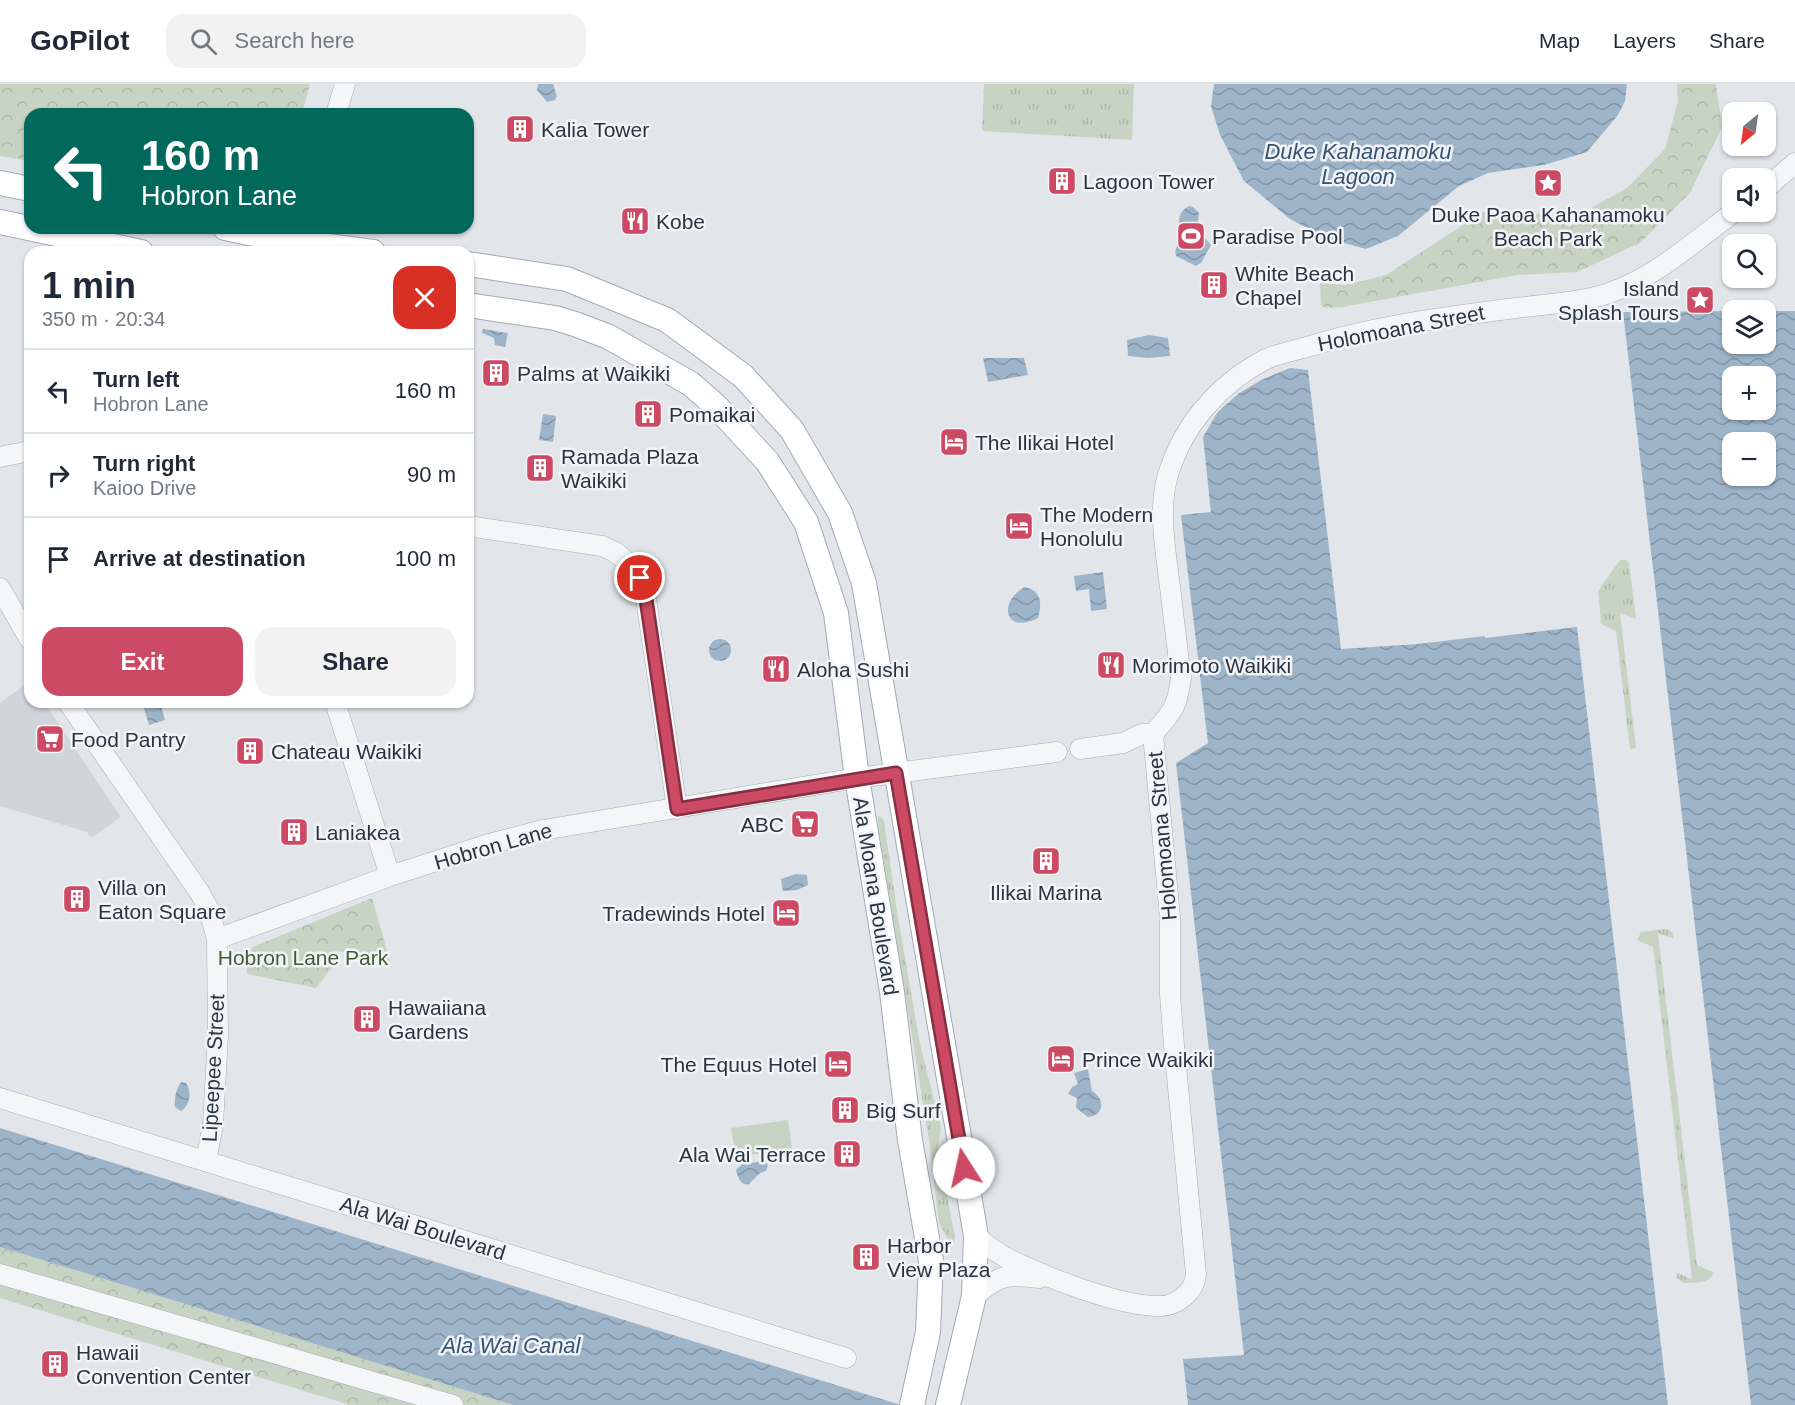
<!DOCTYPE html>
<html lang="en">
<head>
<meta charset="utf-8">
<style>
  :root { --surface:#fff; --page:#f2f2f3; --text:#1f2937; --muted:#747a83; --line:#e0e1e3; --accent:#cc4a63 }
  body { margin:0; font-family:Arial,sans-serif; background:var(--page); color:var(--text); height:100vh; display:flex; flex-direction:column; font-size:22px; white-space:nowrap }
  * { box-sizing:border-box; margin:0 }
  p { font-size:20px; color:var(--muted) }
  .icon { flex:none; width:33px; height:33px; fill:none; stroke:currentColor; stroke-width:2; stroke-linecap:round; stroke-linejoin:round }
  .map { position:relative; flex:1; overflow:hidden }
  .side { position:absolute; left:24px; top:162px; width:450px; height:462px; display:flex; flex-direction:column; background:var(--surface); border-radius:18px; box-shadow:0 2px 4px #0004 }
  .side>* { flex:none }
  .top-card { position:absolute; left:24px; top:24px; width:450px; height:126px; border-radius:18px; box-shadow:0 2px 4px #0004; background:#00695c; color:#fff; overflow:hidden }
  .needle { width:39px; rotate:209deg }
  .tools { position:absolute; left:1722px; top:18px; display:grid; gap:12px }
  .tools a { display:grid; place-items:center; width:54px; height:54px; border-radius:12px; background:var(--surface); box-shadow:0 2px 4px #0004; font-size:30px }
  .pin { position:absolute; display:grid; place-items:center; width:51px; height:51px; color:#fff; margin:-26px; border:3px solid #fff; border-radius:50%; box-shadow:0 2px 6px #0007 }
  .me { position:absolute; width:66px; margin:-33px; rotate:350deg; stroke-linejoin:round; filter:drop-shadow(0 0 4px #0008) }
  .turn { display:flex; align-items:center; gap:21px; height:126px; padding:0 18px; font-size:27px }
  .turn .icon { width:78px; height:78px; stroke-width:2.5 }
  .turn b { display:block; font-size:42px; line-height:51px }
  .round { display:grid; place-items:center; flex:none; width:63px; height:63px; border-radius:18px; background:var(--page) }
  .head { display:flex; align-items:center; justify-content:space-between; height:102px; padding:0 18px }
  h1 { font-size:36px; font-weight:800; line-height:45px }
  .cta { display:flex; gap:12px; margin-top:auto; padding:12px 18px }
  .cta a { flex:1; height:69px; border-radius:18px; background:var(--accent); color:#fff; font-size:24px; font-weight:800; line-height:69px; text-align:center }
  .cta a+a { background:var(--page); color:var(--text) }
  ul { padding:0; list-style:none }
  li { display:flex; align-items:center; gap:18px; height:84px; padding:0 18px; border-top:2px solid var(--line) }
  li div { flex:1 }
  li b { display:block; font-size:22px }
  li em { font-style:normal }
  header { display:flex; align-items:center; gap:36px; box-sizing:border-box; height:84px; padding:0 30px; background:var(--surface); border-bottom:2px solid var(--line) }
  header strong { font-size:28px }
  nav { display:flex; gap:33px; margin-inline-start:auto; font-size:21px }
  .search { width:420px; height:54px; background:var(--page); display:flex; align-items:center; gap:15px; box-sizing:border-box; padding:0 21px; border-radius:18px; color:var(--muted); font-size:22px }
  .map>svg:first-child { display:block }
</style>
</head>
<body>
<header>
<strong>GoPilot</strong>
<div class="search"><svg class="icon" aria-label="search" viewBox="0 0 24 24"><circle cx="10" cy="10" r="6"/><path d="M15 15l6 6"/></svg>Search here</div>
<nav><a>Map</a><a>Layers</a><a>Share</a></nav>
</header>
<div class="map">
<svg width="1795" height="1321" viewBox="0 0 1795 1321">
  <defs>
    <pattern id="grass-tufts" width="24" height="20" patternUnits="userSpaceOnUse" patternTransform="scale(1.5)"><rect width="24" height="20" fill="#c8d4c3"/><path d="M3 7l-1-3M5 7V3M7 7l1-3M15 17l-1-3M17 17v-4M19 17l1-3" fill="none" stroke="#acb7a9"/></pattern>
    <pattern id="forest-crowns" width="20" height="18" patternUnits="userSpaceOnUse" patternTransform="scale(1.5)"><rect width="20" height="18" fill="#c8d4c3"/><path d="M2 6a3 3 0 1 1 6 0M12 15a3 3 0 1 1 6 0" fill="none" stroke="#acb7a9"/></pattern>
    <pattern id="water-waves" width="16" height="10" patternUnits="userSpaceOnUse" patternTransform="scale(1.5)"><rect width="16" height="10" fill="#9eb5c9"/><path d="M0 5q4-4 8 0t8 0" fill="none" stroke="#8194a5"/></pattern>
  </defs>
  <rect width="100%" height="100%" fill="#e2e6ea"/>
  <path fill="#d0d5dc" d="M30 597V618H44L121 733 91 754 87 748 0 722V619Z"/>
  <path fill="url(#grass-tufts)" d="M984 0H1134L1132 56 982 47Z
    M1620 476H1626L1629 479 1636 535 1620 529 1636 664 1630 665 1616 547 1601 540 1598 507Z
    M880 732 884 737 898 833 920 960 941 1043 938 1063 955 1153 953 1162 939 1140 930 1063 878 742V733Z
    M1666 845 1672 848 1674 855 1658 849 1697 1181 1713 1188C1711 1201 1694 1198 1684 1199L1677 1194V1189L1692 1195 1653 863 1637 856 1641 848Z"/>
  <path fill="url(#forest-crowns)" d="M0 0H310L302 30H30V77L0 72Z
    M1677 0H1716L1722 43 1690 109 1640 159 1577 188 1518 191 1342 223 1326 224 1321 221 1320 199 1345 201 1386 191 1483 128 1506 127 1541 130 1570 143 1591 124 1627 104 1665 65 1678 17Z
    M372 814 390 877 337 867 333 882 316 904 247 890V870L253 863Z
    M0 1163 513 1321H350L0 1214Z"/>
  <path fill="#c8d4c3" d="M788 1036 792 1065 736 1073 731 1044Z"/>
  <path fill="url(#water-waves)" fill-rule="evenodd" d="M538 0H553L557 12 555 16 547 18 537 6Z
    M1214 0H1627L1625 17 1618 31 1587 68 1544 81 1488 89 1459 102 1398 152 1366 165 1326 154 1290 135 1244 97 1220 51 1211 22Z
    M1189 122 1193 123 1199 129 1197 145 1211 161 1201 179 1196 182 1176 172C1174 165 1177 164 1179 158 1182 144 1173 130 1189 122Z
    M1732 227V260H1766V227H1795V1321H1751L1623 228ZM1732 292H1766V326H1732ZM1766 358V392H1732V358Z
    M483 245 508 249 505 263 495 261 494 254 482 249Z
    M1149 251 1168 254 1170 272 1149 274 1128 272 1127 256Z
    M983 274H1024L1028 291 988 298Z
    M1290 284 1308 286 1341 565 1418 560 1485 552V554L1577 543 1668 1321H1188L1183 1275 1244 1271 1176 679 1208 659 1181 431 1211 428 1203 353 1217 329 1238 310 1261 296Z
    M543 330 556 332 553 358 539 356Z
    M1103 488 1107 525 1091 527 1089 505 1076 507 1074 492Z
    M1025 503C1042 507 1042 520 1038 534 1005 551 997 518 1025 503Z
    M709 566a11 11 0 1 1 22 0a11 11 0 1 1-22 0Z
    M142 618H160L165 636 149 641Z
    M795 790 807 791 808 801 797 806 783 807 781 795Z
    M1088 985 1092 1007C1105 1015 1105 1031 1088 1033L1076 1024 1077 1014 1068 1010 1072 1003 1078 1000 1074 989Z
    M181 998 186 999C192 1007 190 1022 181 1027L175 1023C174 1013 176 1006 181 998Z
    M0 1044 901 1321H513L0 1163Z
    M764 1077 768 1081 766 1087 760 1089 749 1100C740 1102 738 1093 736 1086L742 1080Z"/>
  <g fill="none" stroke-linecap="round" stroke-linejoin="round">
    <g stroke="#a7adb4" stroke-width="21">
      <path id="minor" d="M336 30 345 0
        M1766 104 1795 79
        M269 168 282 156 290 144
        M0 373 30 367
        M468 442 602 462 615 468 632 482 640 494 645 508 677 725
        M0 504 30 556
        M68 618 200 809 209 826 217 855 218 952 213 1040 206 1077
        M335 618 390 792
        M1080 665 1123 659 1142 650H1153
        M217 855 390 792 489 760 543 746 857 694 1057 668
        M0 1014 846 1274
        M976 1152C985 1160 994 1167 1005 1173 1042 1192 1118 1222 1158 1222 1176 1223 1195 1208 1196 1190L1174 961 1170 911V833L1153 650C1173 627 1177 624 1181 594 1177 561 1173 528 1169 495 1165 462 1158 424 1168 391 1183 341 1218 301 1264 276 1276 270 1293 267 1307 263 1374 242 1446 233 1516 224 1546 220 1580 219 1609 209 1656 193 1695 157 1734 128
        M0 1190 453 1321
        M974 1212C1002 1190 1005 1190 1040 1194"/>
    </g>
    <g stroke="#a2aab6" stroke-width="26">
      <path id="major" d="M0 99 30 105
        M0 138 141 168
        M225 144 282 156 373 168
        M468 180 567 195 667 236 743 292 792 346 840 429 864 499 976 1152 974 1212 948 1321
        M468 221 555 234 575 240 609 253 691 300 716 322 767 377 806 438 836 529 857 694 892 908 910 1056 931 1177 928 1248 912 1321"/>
    </g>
    <use href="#minor" stroke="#f5f6f8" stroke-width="20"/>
    <use href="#major" stroke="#fff" stroke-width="24"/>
  </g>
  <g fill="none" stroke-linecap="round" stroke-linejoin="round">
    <g stroke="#853040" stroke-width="15">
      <path id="route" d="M640 494 646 515 677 725 896 689 964 1084"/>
    </g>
    <use href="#route" stroke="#cc4a63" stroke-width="10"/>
  </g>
  <defs>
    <g id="building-square" transform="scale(1.5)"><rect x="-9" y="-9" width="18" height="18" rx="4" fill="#cc4a63" stroke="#f2f4f8"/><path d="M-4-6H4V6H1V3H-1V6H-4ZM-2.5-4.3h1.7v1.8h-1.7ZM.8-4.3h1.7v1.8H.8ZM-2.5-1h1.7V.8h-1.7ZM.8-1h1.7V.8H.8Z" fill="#fff"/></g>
    <g id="sight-square" transform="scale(1.5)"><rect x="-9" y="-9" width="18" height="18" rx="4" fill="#cc4a63" stroke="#f2f4f8"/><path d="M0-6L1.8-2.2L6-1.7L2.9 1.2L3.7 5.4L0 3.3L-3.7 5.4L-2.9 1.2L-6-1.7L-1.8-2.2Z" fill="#fff"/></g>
    <g id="restaurant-square" transform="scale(1.5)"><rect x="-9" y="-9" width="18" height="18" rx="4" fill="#cc4a63" stroke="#f2f4f8"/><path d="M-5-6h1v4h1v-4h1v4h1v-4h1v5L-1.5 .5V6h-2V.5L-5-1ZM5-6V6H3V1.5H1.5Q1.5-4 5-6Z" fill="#fff"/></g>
    <g id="stadium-square" transform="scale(1.5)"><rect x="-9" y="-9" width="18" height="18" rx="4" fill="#cc4a63" stroke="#f2f4f8"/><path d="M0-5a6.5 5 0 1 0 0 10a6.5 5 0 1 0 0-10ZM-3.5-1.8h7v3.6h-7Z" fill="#fff"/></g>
    <g id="hotel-square" transform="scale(1.5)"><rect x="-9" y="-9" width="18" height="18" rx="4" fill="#cc4a63" stroke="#f2f4f8"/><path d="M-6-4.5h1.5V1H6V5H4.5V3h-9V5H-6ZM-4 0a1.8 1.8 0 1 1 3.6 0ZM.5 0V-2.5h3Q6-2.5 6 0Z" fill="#fff"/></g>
    <g id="supermarket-square" transform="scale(1.5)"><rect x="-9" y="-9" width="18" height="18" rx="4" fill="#cc4a63" stroke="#f2f4f8"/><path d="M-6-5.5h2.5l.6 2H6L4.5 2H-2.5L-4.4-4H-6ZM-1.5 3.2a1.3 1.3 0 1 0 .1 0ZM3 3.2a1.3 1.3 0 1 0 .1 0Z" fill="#fff"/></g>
  </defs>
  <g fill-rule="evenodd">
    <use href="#building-square" x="520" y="45"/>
    <use href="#building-square" x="1062" y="97"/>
    <use href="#sight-square" x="1548" y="99"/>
    <use href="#restaurant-square" x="635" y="137"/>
    <use href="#stadium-square" x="1191" y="152"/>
    <use href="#building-square" x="1214" y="201"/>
    <use href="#sight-square" x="1700" y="216"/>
    <use href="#building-square" x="496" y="289"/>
    <use href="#building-square" x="648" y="330"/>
    <use href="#hotel-square" x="954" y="358"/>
    <use href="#building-square" x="540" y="384"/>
    <use href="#hotel-square" x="1019" y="442"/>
    <use href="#restaurant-square" x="1111" y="581"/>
    <use href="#restaurant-square" x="776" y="585"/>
    <use href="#supermarket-square" x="50" y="655"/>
    <use href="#building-square" x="250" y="667"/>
    <use href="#supermarket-square" x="805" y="740"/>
    <use href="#building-square" x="294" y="748"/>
    <use href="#building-square" x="1046" y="777"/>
    <use href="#building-square" x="77" y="815"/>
    <use href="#hotel-square" x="786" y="829"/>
    <use href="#building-square" x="367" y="935"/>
    <use href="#hotel-square" x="1061" y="975"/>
    <use href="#hotel-square" x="838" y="980"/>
    <use href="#building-square" x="845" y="1026"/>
    <use href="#building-square" x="847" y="1070"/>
    <use href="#building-square" x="866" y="1173"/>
    <use href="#building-square" x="55" y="1280"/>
  </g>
  <g text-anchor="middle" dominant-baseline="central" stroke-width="5" stroke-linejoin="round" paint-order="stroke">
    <g font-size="21" fill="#2a3442" stroke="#f2f4f8" text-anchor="start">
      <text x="541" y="45">Kalia Tower</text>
      <text x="1083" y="97">Lagoon Tower</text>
      <text x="1548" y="130" text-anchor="middle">Duke Paoa Kahanamoku<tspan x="1548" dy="24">Beach Park</tspan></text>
      <text x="656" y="137">Kobe</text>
      <text x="1212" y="152">Paradise Pool</text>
      <text x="1235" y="189">White Beach<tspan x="1235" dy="24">Chapel</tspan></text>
      <text x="1679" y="204" text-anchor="end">Island<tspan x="1679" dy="24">Splash Tours</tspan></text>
      <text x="517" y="289">Palms at Waikiki</text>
      <text x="669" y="330">Pomaikai</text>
      <text x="975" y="358">The Ilikai Hotel</text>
      <text x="561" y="372">Ramada Plaza<tspan x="561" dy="24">Waikiki</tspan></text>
      <text x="1040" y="430">The Modern<tspan x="1040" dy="24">Honolulu</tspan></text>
      <text x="1132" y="581">Morimoto Waikiki</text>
      <text x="797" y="585">Aloha Sushi</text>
      <text x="71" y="655">Food Pantry</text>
      <text x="271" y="667">Chateau Waikiki</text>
      <text x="784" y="740" text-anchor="end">ABC</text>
      <text x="315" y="748">Laniakea</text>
      <text x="98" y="803">Villa on<tspan x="98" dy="24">Eaton Square</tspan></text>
      <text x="1046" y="808" text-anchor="middle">Ilikai Marina</text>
      <text x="765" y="829" text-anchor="end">Tradewinds Hotel</text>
      <text x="388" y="923">Hawaiiana<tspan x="388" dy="24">Gardens</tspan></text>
      <text x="1082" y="975">Prince Waikiki</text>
      <text x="817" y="980" text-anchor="end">The Equus Hotel</text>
      <text x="866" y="1026">Big Surf</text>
      <text x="826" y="1070" text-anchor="end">Ala Wai Terrace</text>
      <text x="887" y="1161">Harbor<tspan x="887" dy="24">View Plaza</tspan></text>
      <text x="76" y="1268">Hawaii<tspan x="76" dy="24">Convention Center</tspan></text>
    </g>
    <g font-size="21" fill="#2a3442" stroke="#f2f4f8">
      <text transform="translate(1401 244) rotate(-11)">Holomoana Street</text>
      <text transform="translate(1162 752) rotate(-95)">Holomoana Street</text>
      <text transform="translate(493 762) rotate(-16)">Hobron Lane</text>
      <text transform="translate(876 812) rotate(81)">Ala Moana Boulevard</text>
      <text transform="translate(213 984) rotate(-87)">Lipeepee Street</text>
      <text transform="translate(423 1144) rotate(17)">Ala Wai Boulevard</text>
    </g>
    <g font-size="21" fill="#405d38" stroke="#f2f4f8">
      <text x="303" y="873">Hobron Lane Park</text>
    </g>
    <g font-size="22" font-style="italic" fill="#355475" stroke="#f2f4f8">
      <text x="1358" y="67">Duke Kahanamoku<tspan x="1358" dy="25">Lagoon</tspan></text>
      <text x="511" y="1261">Ala Wai Canal</text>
    </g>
  </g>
</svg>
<div class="tools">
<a><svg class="needle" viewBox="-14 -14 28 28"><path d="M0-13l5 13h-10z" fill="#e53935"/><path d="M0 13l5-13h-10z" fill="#747a83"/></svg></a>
<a><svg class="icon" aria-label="sound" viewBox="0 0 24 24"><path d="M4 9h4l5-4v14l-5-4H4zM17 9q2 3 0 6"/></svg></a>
<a><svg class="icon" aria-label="search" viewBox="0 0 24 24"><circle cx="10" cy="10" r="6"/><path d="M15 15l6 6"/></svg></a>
<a><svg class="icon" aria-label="layers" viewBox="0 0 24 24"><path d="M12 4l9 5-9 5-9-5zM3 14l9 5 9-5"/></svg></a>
<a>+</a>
<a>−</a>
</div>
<div class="pin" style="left:640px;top:494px;background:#d93025"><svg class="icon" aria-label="arrive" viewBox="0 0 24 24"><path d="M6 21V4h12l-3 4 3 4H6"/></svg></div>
<svg class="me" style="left:964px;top:1084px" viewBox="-20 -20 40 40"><circle r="19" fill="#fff"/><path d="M0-13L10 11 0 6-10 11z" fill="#cc4a63"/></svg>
<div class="top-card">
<div class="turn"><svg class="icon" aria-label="left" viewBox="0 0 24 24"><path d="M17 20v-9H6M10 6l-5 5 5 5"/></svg><div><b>160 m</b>Hobron Lane</div></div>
</div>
<section class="side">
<div class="head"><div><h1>1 min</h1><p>350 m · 20:34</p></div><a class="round" style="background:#d93025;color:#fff"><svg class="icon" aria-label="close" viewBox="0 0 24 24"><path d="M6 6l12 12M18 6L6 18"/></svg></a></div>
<ul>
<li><svg class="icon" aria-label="left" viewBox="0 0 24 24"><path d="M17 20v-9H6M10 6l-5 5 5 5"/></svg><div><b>Turn left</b><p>Hobron Lane</p></div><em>160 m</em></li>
<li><svg class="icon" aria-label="right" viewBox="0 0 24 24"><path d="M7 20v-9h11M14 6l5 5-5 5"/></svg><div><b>Turn right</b><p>Kaioo Drive</p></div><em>90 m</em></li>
<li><svg class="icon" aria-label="arrive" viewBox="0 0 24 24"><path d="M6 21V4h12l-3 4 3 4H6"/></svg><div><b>Arrive at destination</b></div><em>100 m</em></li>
</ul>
<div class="cta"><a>Exit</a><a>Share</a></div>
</section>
</div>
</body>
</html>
